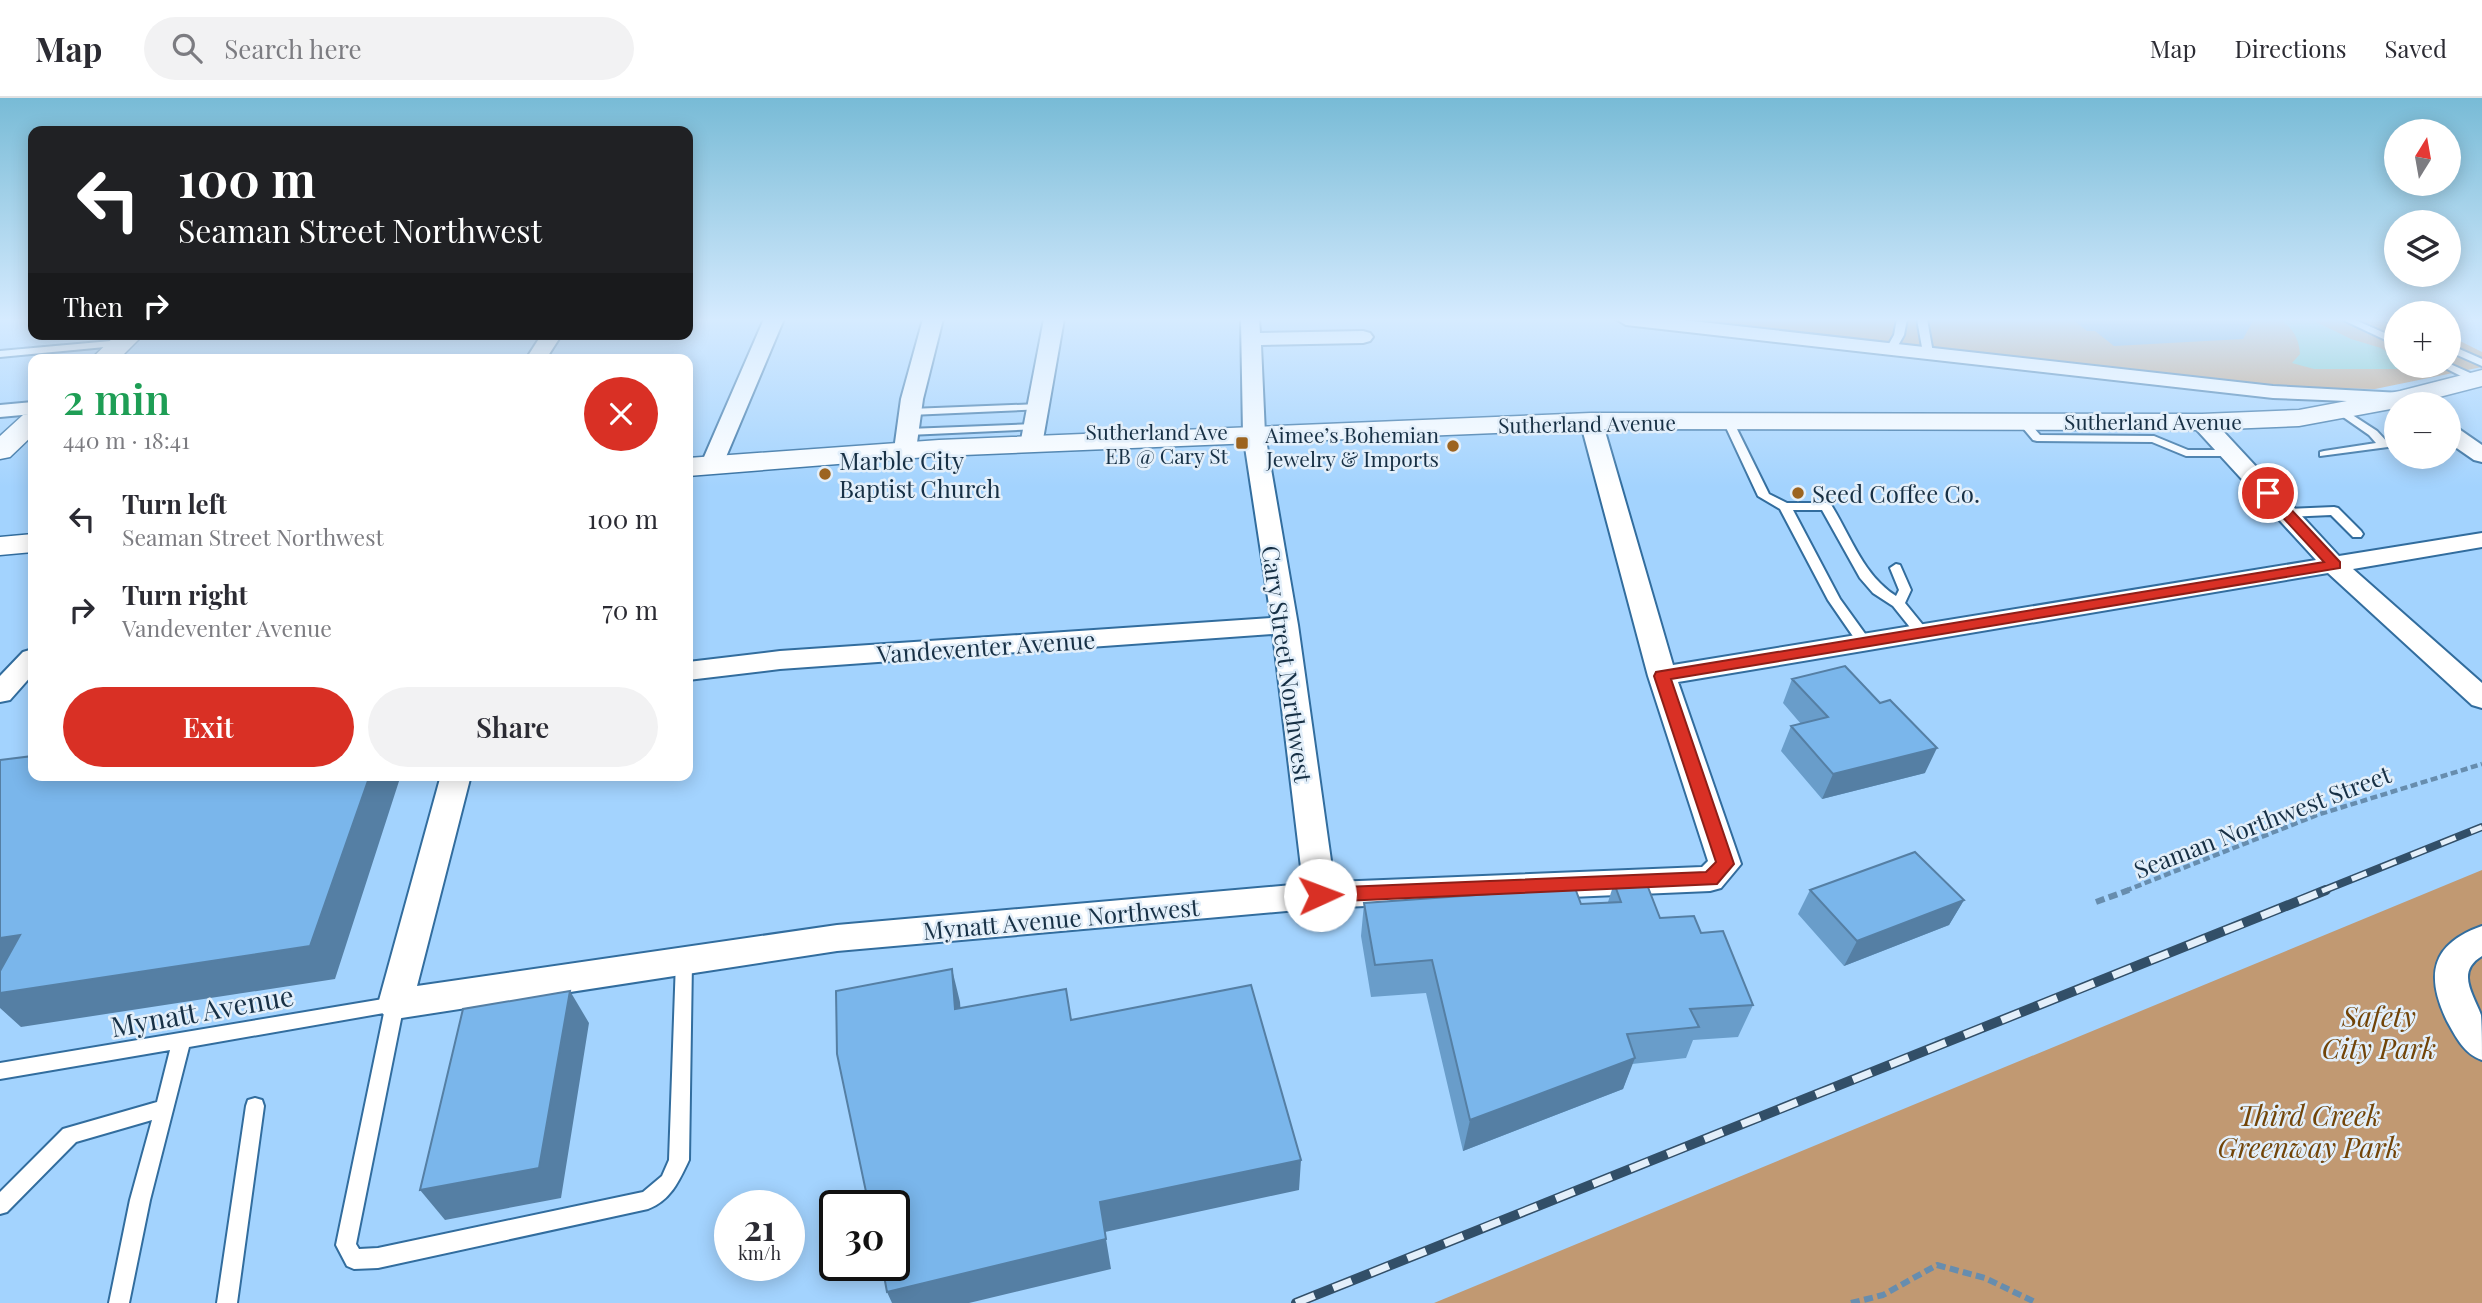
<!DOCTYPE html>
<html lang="en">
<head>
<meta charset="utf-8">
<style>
  :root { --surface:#fff; --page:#f2f2f3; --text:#2b2b33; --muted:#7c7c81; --line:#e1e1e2; --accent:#d93025 }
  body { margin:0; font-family:"Playfair Display",serif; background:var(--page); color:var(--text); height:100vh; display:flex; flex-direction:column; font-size:26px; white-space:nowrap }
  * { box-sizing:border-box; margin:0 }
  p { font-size:23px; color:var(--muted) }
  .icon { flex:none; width:38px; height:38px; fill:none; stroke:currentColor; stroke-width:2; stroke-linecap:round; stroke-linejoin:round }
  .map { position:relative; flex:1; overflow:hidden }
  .panel { position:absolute; left:28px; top:256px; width:665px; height:427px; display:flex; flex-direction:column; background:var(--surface); border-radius:14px; box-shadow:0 4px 18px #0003 }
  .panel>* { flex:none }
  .guide { position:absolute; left:28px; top:28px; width:665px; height:214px; border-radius:14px; box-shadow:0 4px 18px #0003; background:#202124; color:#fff; overflow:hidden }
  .needle { width:46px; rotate:11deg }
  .fabs { position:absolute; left:2384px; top:21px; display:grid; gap:14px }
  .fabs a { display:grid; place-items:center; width:77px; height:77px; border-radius:50%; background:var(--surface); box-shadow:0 4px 18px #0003; font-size:35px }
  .speed { position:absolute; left:714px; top:1092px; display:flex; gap:14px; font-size:35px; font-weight:700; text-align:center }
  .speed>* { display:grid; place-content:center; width:91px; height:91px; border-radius:50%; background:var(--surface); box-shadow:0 4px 18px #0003; line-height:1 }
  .speed small { font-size:18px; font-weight:400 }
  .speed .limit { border:4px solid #111; border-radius:10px; background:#fff; color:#111 }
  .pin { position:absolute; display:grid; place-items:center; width:60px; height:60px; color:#fff; margin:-30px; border:4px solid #fff; border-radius:50%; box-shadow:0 2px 7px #0007 }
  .me { position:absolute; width:77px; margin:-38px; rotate:88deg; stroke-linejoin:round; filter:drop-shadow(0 0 5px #0008) }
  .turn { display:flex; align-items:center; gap:24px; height:147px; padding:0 35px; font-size:32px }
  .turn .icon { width:91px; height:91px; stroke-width:2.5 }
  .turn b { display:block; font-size:49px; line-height:60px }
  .then { display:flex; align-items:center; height:66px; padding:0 35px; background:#0003; gap:14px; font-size:26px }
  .round { display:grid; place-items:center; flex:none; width:74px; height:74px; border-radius:37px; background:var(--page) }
  .summary { display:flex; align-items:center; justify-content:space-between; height:119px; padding:0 35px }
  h1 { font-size:42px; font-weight:600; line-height:52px; color:#1e9e55 }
  .action { display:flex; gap:14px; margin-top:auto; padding:14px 35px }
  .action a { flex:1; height:80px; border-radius:42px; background:var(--accent); color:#fff; font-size:28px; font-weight:600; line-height:80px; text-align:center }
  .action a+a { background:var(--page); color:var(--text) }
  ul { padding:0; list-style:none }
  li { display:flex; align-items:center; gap:21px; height:91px; padding:0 35px }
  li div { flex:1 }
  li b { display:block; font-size:26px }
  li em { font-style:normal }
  header { display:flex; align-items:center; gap:42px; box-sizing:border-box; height:98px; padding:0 35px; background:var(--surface); border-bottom:2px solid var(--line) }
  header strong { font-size:33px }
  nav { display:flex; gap:38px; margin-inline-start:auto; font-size:24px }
  .search { width:490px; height:63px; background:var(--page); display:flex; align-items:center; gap:18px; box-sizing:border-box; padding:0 24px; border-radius:38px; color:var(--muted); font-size:26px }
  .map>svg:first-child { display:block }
</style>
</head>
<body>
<header>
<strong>Map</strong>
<div class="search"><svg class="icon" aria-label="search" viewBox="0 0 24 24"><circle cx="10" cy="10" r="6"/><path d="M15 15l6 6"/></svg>Search here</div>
<nav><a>Map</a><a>Directions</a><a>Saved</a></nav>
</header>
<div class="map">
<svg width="2482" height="1205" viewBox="0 0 2482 1205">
  <rect width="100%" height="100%" fill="#a3d3fe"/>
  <path fill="#c19972" d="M1665 221H2396V268H2448V237L2482 254V269L2375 291 2266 289Z
    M2482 772V1205H1434Z"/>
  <path fill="#71c6bc" d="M2280 221H2310L2351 241 2381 250 2396 260V268H2401L2403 271H2314L2292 265 2300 256C2299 240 2293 231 2280 221Z"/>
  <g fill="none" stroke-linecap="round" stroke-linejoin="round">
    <g stroke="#326d9e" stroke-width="4">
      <path id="service" d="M1897 221H1907L1904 237 1895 253 1891 254 1886 251 1894 237Z
        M1917 221H1927L1933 255 1932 257 1923 255Z
        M2341 221H2353L2396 240V247Z
        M2381 221H2396V228Z
        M122 242 127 245 126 247 0 259V253Z
        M2448 246 2482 261V268L2448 253Z
        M2448 265 2479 279 2480 281 2475 284 2471 283 2441 268H2448Z
        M1040 306 1045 309 1044 311 910 317 905 314 910 311Z
        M2340 309 2377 333 2390 347 2388 349 2320 358V354L2324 353 2376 345 2369 337 2336 314V310Z
        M1728 320 1733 323 1769 396 1787 405H1830C1851 438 1862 476 1896 498L1899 492 1890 470 1896 466 1900 467 1911 492 1905 505 1927 532 1929 535 1927 538H1917L1893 508 1873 495 1860 480 1822 412H1793L1840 501 1871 544 1864 548 1859 547 1828 502 1780 411 1758 398 1723 323Z
        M2022 320 2026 321 2040 337 2154 338 2188 352H2231L2237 355 2231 358H2186L2152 344 2037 343 2033 342 2017 323Z
        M1035 326 1040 329 1039 331 908 337 902 334 908 331Z
        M2334 409 2338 410 2361 433 2363 436 2361 439H2353L2331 417 2287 419 2281 415 2287 411Z
        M684 856 690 858 692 863 689 1062C679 1083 671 1102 648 1111L378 1170 354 1171 347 1168 336 1147 384 915 189 949 150 1102 129 1205H109L130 1102 152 1022 76 1044 7 1114 0 1116V1094L63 1031 157 1004 170 952 0 981V965L395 899 401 901 404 906 356 1146 359 1151 378 1150 643 1094 662 1078 669 1062 676 863 678 858Z
        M255 1000 262 1002 264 1008 237 1205H217L246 1008 248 1002Z"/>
    </g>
    <g stroke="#326d9e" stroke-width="4">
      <path id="minor" d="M764 221H784L723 366 720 371H704L701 366Z
        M923 221H943L923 301 916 352 913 357H897L894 352 901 301Z
        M1044 221H1064L1042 347 1039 352H1023L1020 347Z
        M1241 221H1259L1260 235 1363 233 1370 235 1373 239 1370 243 1363 245 1261 247 1265 336 1298 527 1334 784 1702 769 1708 763 1648 578 1580 323 1583 318H1599L1602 323 1673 567 2316 462 2194 329 2191 324 2194 319H2210L2339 458 2482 435V449L2353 471 2482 585V610L2472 607 2328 475 1678 584 1741 766 1721 790 1710 793 1320 810 837 853 395 921 383 916 378 906 441 677H471L417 888 837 827 1303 786 1273 536 780 571 688 582V564L780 553 1271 520 1243 336Z
        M1616 221H1674L2273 288 2401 295 2409 296 2420 306 2273 300 1626 227Z
        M542 236H562L546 261H526Z
        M33 304V316L0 319V307Z
        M2448 327 2456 329 2482 347V364L2474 362 2448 344Z
        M33 551V576L10 602 0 604V578L23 554Z
        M2482 828V858C2455 874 2474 897 2481 917 2482 929 2482 949 2482 962 2464 956 2456 939 2447 923 2425 877 2431 846 2482 828Z"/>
    </g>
    <g stroke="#326d9e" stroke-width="3">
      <path id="tertiary" d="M117 236H144L119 261H91Z
        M2482 272V288L2412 306H2396V310L2299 328 2202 332 1591 331 939 358 688 378V360L939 342 1591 315 2202 316 2299 312 2400 293Z
        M33 315V337L10 359 0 361V338L23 317Z
        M33 436V454L0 457V439Z"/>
    </g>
    <path stroke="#678dae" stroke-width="4.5" stroke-dasharray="7 3.5" stroke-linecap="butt" d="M2125 793 2317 717 2482 666"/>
    <path stroke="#678dae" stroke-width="6" stroke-dasharray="9 4.5" stroke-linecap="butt" d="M2096 804 2129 792
      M1851 1205 1883 1197 1937 1167 1985 1180 2037 1205"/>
    <use href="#service" fill="#fff" fill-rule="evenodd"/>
    <use href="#minor" fill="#fff" fill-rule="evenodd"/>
    <use href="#tertiary" fill="#fff" fill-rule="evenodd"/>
    <g stroke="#324f68" stroke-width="8">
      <path id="rail-far1" d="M2322 793 2482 729"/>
    </g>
    <g stroke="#324f68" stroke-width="10">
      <path id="rail" d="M1296 1205 2326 792"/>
    </g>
    <use href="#rail-far1" stroke="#e3effa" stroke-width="5" stroke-dasharray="16" stroke-linecap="butt"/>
    <use href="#rail" stroke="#e3effa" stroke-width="7" stroke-dasharray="20" stroke-linecap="butt"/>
  </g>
  <path fill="#699dca" d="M2072 221H2254L2243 241 2114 248 2095 233H2087Z
    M1792 581 1925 675 1822 701 1781 653 1791 628 1801 626 1783 605Z
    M1614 785 1660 820 1701 835 1753 907 1738 939 1693 942 1686 960 1632 966 1623 991 1463 1053 1426 895 1371 899 1361 838 1364 805 1581 806 1608 804Z
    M1810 792 1964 802 1949 827 1844 868 1798 816Z"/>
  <path fill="#557fa4" d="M1937 650 1925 675 1822 701 1833 676Z
    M370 677H401L335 881 21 929 0 910V895Z
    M1964 802 1949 827 1844 868 1857 843Z
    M20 837 0 877V840Z
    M952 871 960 904 963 943 955 911Z
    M570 893 589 925 561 1100 445 1122 420 1092Z
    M1635 960 1623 991 1463 1053 1470 1022Z
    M1301 1062 1299 1092 1105 1134 1100 1104Z
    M1106 1141 1111 1171 969 1205H892L887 1194Z"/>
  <path fill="#7ab6eb" stroke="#557fa4" stroke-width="2" d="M1845 568 1880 605 1890 602 1937 650 1833 676 1791 628 1828 619 1792 581Z
    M33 658V677H370L310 848 0 895V873L20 837 0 840V662Z
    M1915 754 1964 802 1857 843 1810 792Z
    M1646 784 1660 820 1694 818 1701 835 1723 833 1753 907 1690 911 1699 929 1627 936 1635 960 1470 1022 1432 862 1375 867 1364 805 1575 790 1581 806 1621 804 1614 785Z
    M952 871 955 911 1066 891 1071 922 1251 887 1301 1062 1100 1104 1106 1141 887 1194 882 1167H894V1108H869L837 956 836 893Z
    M570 893 539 1070 420 1092 463 911Z"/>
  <linearGradient id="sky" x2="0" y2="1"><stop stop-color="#78bbd6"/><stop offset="0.57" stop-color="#d6ebff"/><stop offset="1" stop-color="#d6ebff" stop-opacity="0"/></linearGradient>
  <rect width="2482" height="389" fill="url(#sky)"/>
  <path fill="#d93025" stroke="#8d1f18" stroke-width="2" d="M2268 391 2273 392 2340 464V470L1671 581 1734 766 1717 786 1320 804 1313 802 1310 797 1313 792 1320 790 1706 774 1716 764 1654 578 1656 574 2324 464 2263 398V392Z"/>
  <g fill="#9c6420" stroke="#e3effa" stroke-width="2.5">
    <rect x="1235" y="338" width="14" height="14" rx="3.5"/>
    <circle cx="1453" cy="348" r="7"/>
    <circle cx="825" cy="376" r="7"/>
    <circle cx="1798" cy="395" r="7"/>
  </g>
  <g text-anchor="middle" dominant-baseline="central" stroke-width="5" stroke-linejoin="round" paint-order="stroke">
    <g font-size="21" fill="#173045" stroke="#e3effa">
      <text x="2153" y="323">Sutherland Avenue</text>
      <text transform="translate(1587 325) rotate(-1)">Sutherland Avenue</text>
    </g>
    <g font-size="21" fill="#173045" stroke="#e3effa" text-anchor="end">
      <text x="1228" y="333">Sutherland Ave<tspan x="1228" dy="24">EB @ Cary St</tspan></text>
      <text x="1439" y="336">Aimee’s Bohemian<tspan x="1439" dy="24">Jewelry &amp; Imports</tspan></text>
    </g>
    <g font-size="24" fill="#173045" stroke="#e3effa" text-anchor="start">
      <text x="839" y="362">Marble City<tspan x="839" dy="28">Baptist Church</tspan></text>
      <text x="1812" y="395">Seed Coffee Co.</text>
    </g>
    <g font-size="24" fill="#173045" stroke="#e3effa">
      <text transform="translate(986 548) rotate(-4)">Vandeventer Avenue</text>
      <text transform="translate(1288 566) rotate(82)">Cary Street Northwest</text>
      <text transform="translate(2262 723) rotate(-21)">Seaman Northwest Street</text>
      <text transform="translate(1061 820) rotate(-5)">Mynatt Avenue Northwest</text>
    </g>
    <g font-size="28" fill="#173045" stroke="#e3effa">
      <text transform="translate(202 912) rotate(-10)">Mynatt Avenue</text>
    </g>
    <g font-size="28" font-style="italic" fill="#714408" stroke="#e3effa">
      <text x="2379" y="917">Safety<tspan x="2379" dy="32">City Park</tspan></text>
      <text x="2309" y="1016">Third Creek<tspan x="2309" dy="32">Greenway Park</tspan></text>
    </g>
  </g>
</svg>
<div class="fabs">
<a><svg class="needle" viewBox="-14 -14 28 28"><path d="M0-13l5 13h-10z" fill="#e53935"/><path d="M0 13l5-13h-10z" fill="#7c7c81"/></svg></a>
<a><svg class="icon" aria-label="layers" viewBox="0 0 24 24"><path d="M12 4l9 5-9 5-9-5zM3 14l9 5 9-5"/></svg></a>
<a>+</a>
<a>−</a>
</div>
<div class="speed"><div>21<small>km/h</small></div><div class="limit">30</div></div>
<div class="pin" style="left:2268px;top:395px;background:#d93025"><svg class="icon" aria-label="arrive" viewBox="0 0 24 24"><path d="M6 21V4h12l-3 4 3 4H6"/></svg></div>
<svg class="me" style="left:1320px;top:797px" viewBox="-20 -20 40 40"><circle r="19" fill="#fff"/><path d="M0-13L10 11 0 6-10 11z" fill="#d93025"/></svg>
<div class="guide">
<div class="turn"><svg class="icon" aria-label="left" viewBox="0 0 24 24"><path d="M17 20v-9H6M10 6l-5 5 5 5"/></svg><div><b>100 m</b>Seaman Street Northwest</div></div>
<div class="then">Then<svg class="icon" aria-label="right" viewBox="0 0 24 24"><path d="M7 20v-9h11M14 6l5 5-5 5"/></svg></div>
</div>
<section class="panel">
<div class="summary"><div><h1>2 min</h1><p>440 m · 18:41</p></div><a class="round" style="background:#d93025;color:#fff"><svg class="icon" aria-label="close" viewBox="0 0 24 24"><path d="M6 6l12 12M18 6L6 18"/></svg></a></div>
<ul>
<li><svg class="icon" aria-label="left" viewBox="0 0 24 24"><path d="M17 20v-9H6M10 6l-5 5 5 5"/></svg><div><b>Turn left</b><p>Seaman Street Northwest</p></div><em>100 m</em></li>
<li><svg class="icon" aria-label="right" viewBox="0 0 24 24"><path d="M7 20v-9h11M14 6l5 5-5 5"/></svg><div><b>Turn right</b><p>Vandeventer Avenue</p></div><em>70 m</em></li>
</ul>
<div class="action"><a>Exit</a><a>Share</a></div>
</section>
</div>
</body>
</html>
